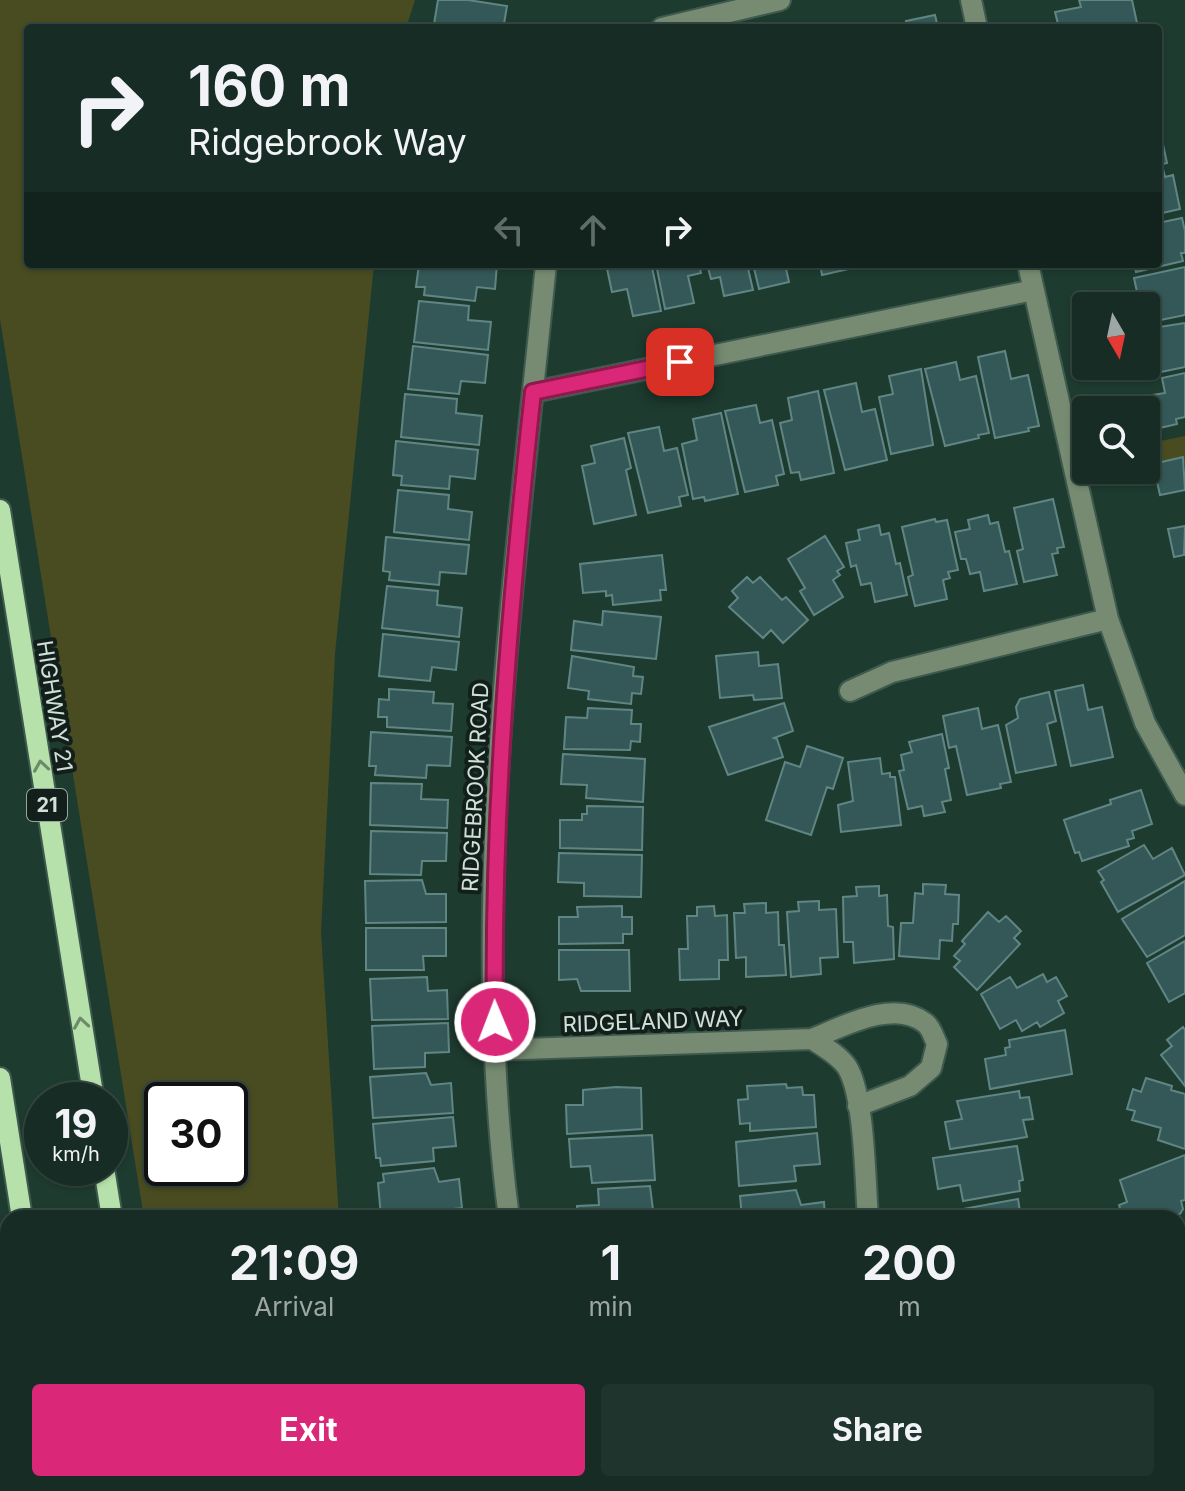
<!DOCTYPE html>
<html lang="en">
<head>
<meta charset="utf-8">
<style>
  :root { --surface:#162c24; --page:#1f342c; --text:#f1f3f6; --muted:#9ea7a6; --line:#354841; --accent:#db2777 }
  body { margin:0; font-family:Inter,sans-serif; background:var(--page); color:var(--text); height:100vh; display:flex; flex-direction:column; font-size:30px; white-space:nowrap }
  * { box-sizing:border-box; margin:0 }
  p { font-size:26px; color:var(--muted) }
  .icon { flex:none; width:44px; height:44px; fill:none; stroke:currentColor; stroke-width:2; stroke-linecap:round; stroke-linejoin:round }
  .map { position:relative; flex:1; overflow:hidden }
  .panel { position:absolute; left:0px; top:1210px; width:1186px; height:282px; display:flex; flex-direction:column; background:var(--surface); border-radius:24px 24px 0 0; box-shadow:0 2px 6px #0004,0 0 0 2px var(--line) }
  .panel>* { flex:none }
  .top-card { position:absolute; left:24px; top:24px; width:1138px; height:244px; border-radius:8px; box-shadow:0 2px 6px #0004,0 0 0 2px var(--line); background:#162c24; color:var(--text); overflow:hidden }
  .needle { width:52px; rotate:171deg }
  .fabs { position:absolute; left:1072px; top:292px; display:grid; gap:16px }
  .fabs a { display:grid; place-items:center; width:88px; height:88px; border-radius:8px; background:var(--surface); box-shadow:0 2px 6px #0004,0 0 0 2px var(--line); font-size:40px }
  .speed { position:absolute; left:24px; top:1082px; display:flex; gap:16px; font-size:40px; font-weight:700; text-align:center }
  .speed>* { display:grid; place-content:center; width:104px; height:104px; border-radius:50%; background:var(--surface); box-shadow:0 2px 6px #0004,0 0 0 2px var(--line); line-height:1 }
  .speed small { font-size:20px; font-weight:400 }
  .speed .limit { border:4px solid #111; border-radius:12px; background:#fff; color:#111 }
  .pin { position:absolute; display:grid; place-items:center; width:68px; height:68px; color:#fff; margin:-34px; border-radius:16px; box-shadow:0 4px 12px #0006 }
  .me { position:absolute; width:88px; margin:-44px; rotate:359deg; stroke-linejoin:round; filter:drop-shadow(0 0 6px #0008) }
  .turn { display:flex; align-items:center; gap:28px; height:168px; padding:0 32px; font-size:36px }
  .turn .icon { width:104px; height:104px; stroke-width:2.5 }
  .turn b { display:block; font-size:56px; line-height:68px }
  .lanes { display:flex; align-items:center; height:76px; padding:0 32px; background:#0003; justify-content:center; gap:40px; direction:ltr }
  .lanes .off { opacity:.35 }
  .eta { display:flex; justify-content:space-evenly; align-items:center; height:136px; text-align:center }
  .eta b { font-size:48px; font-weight:700; line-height:56px }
  .cta { display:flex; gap:16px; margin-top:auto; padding:16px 32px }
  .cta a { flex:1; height:92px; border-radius:8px; background:var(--accent); color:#fff; font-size:32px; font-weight:700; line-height:92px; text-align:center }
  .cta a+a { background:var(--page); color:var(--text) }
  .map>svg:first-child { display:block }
</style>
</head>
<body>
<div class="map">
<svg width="1185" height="1491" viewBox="0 0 1185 1491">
  <rect width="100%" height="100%" fill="#1e3b30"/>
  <path fill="#494c20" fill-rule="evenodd" d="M0 0H415L406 28H28V264H374L335 654 321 932 339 1218H144L0 319ZM162 1100H230V1168H162Z
    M1185 436V463L1105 480 1108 470H1146V444Z
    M186 1484H371L372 1491H187Z"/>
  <path fill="#345857" stroke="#608684" stroke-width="2" d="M438 0H468L507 6 504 24 522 28H440L441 25 434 24Z
    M1079 0H1132L1137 23 1117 28H1059L1055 12 1081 7Z
    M935 15 938 28H908L906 21Z
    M1158 121 1167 163 1158 165Z
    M1163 169 1165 177 1173 175 1180 209 1158 214V170Z
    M1182 218 1185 231V253H1181L1183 261 1136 272 1134 264H1158V223Z
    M419 264H497L495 289 477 287 475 301 424 295 425 287H416Z
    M606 264H647L648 268 652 267 661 311 633 316 627 289 612 292Z
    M656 264H699L701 273 688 276 694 303 665 309Z
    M707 264H747L753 290 724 296 720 277 711 279Z
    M753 264H785L789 282 759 289Z
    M820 264H852L853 268 822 275Z
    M1185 267V315L1146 323V306H1119L1117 297 1137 292 1134 278Z
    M419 301 469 306 468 320 491 322 488 350 414 342Z
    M1185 323V367L1156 373 1152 360 1146 362V329Z
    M413 346 488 355 485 383 461 381 459 394 408 389Z
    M1005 351 1011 379 1028 375 1039 426 1028 428 1029 431 995 438 978 357Z
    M956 362 960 380 976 376 989 433 978 435 979 438 945 446 925 369Z
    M921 369 933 445 891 454 879 397 893 394 889 376Z
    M1185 373V417L1176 419 1177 424 1147 431 1146 410H1142L1140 397 1165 393 1162 378Z
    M856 383 862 412 875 409 887 460 845 470 824 390Z
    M818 391 834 473 801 480 799 472 791 473 780 423 792 420 788 398Z
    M405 394 457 399 456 413 482 416 479 445 401 437Z
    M756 405 760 423 772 420 784 474 776 476 778 485 745 492 725 411Z
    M721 413 738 494 705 501 704 497 693 499 682 444 697 440 693 419Z
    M659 427 664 451 677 448 688 495 679 497 681 506 648 513 628 433Z
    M624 438 631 468 626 470 636 515 594 524 582 466 595 463 591 446Z
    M396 441 478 450 475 479 450 476 449 489 401 485 402 476 393 475Z
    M1183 457 1185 490 1160 495 1153 464Z
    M398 490 449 495 448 509 472 512 469 540 394 532Z
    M1053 499 1064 547 1057 548 1058 553 1052 554 1057 575 1024 582 1017 551 1023 549 1014 508Z
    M988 515 990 524 998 522 1005 552 1009 551 1017 584 984 591 980 572 970 574 966 559H961L955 532 970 529 968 520Z
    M935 519 936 522 947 520 958 570 948 572 950 578 943 580 947 599 915 606 908 577 913 575 902 527Z
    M879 525 881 535 889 533 896 564 900 563 907 595 875 602 871 583 861 585 856 565 851 567 846 543 860 540 858 530Z
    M1185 526 1184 555 1174 557 1168 529Z
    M825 536 844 567 837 571 840 575 833 580 843 597 814 615 800 591 805 588 788 559Z
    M386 537 469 545 466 574 440 572 439 585 389 580 390 572 383 571Z
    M662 555 666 590H660L661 600 613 605 612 595 606 596V591L583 593 580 564Z
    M747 577 753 583 760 577 782 600 786 597 808 620 783 643 771 630 763 638 729 607 738 598 732 591Z
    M387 586 438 591 437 605 462 608 459 637 382 628Z
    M603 611 661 617 656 659 571 650 574 621 602 625Z
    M383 634 459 642 456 670 432 667 430 681 379 676Z
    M758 652 759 666 778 664 782 698 754 700 753 695 720 698 716 656Z
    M572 656 634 667 633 676 643 677 641 694 632 693 631 704 588 699 589 691 568 688Z
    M1083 685 1088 710 1102 707 1113 757 1071 766 1055 691Z
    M389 689 434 692 433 703 453 704 451 731 387 727V717H378L379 699 389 700Z
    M1049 692 1056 721 1047 724 1056 765 1016 773 1006 725 1018 718 1016 707 1020 699Z
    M784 703 793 731 774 738 777 739 783 757 728 775 709 727Z
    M588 708 632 710 631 724H641L640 742 631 741 630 750 564 749 566 717 587 718Z
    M978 708 982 729 998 725 1011 782 1000 784 1001 788 967 795 956 746 949 748 943 716Z
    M371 732 452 737 450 766 427 765 426 778 375 775 376 766H369Z
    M942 734 949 768 945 769 951 800 942 802 945 812 924 816 922 806 908 809 899 771 904 770 901 755 912 752 909 742Z
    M807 746 843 758 833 789 827 787 811 835 766 820 785 762 800 767Z
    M563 754 645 759 643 802 586 798 587 785 561 784Z
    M880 758 882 774 890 773V777H895L901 825 841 832 838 805 853 801 848 762Z
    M371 783 422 784 421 799 448 800 447 828 370 825Z
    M1141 790 1152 824 1132 831 1134 838 1127 840 1129 846 1082 861 1079 852 1075 853 1064 820 1111 804 1110 800Z
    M587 806 643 807 642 850 560 848V820H582V814H587Z
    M371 831 447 833 446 861H422L421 875 370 874Z
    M1144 845 1153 859 1172 848 1185 875 1118 912 1101 882 1104 880 1098 871Z
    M559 853 642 855 641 897 584 896V883L558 882Z
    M422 880 426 894H446V922L366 923 365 881Z
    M1185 881V935L1147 957 1122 919Z
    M923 884 946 885 945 894 959 895 958 924H953L952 941 940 940 939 959 899 956 901 923H913L915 893 923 894Z
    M879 886V896L887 895 888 926 893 927 894 959 854 963 853 942H844L843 897 857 896 856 887Z
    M819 901V910L836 909 838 957 820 958 821 974 791 977 787 912 799 911 798 902Z
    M766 903V913L778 912 779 945H784L786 975 746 977V957L736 958 734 913H745L744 904Z
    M622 906V917H632V934H623V943L559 944V917H578L577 907Z
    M714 906 715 916 727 915 728 960H719V979L680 980 679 949H688L687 916H697V907Z
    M988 912 999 922 1006 916 1021 931 1014 938 1020 944 977 990 954 967 960 961 954 956 965 944 962 941Z
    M366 928H446V956H423L424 970H366Z
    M1185 941V993L1169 1002 1147 963Z
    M559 950H629L630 991H581L577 979 559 980Z
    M1043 974 1047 982 1056 977 1067 996 1058 1001 1064 1013 1040 1027 1037 1022 1022 1031 1016 1020 1000 1029 981 994 1010 977 1017 988Z
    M427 977 428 991 447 990 448 1019 372 1020 370 979Z
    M448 1023 449 1052 425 1053V1067L374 1069 372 1026Z
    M1183 1027 1185 1030V1086L1161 1055 1172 1046 1167 1040Z
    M1065 1030 1072 1074 990 1089 985 1059 1006 1055 1005 1048 1010 1047 1009 1040Z
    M426 1073 431 1085 451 1083 453 1113 373 1118 370 1077Z
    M1146 1078 1172 1086 1171 1090 1185 1094V1149L1158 1140 1161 1128 1132 1120 1135 1111 1127 1109 1133 1089 1141 1092Z
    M786 1084 787 1088 802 1087 803 1095H814L816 1127 750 1131V1123L740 1124 738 1100 748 1099 747 1086Z
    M616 1087 641 1088 642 1129 567 1134 566 1105H583V1090Z
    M1019 1091 1020 1098 1029 1097 1033 1119 1023 1120 1027 1137 950 1149 945 1122 962 1119 957 1101Z
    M453 1117 456 1146 433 1148 434 1161 381 1166 380 1158H376L373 1124Z
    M817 1133 820 1164 794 1166 796 1181 739 1186 736 1142Z
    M652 1135 655 1180 592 1183 590 1166 571 1167 569 1139Z
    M1017 1146 1023 1180 1019 1181 1020 1191 963 1201 960 1185 938 1189 933 1158Z
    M1185 1155V1200L1181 1201 1183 1209 1180 1214 1168 1218H1123L1119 1205 1127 1202 1120 1180Z
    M434 1168 439 1182 459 1179 462 1208 381 1217 378 1183 384 1182 383 1174Z
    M650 1186 654 1218H578L577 1206 599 1205 598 1189Z
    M796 1190 801 1205 824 1202 825 1218H742L740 1196Z
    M1018 1199 1021 1218H961L964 1216 963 1209Z
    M1185 1229V1281L1178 1278V1235L1181 1237Z
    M1185 1409V1466H1178V1416H1184Z
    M792 1484H805L806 1491H760Z
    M870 1484 872 1491H824L823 1487Z
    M999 1484H1011L1012 1491H978V1487Z
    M1098 1484H1161L1162 1486 1143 1488 1141 1485V1491H1099Z"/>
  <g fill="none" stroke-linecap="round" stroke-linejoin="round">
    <g stroke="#3e594e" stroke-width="24">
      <path id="minor" d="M971 0 977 28
        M662 28 780 0
        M1028 264 1108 619 1145 723 1185 795
        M533 392 1034 290
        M850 691 892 672 1108 619
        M812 1039C842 1027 894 998 925 1023 931 1027 934 1038 937 1044L931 1068 910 1086 858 1106
        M496 1050 812 1039C824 1047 839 1055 847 1067 865 1096 865 1182 868 1218
        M509 1218C467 902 515 579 546 264
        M903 1484 904 1491"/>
    </g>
    <g stroke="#3e594e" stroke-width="24">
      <path id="major" d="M0 510 94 1100
        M0 1078 22 1218
        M104 1168 112 1218
        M64 1484 65 1491
        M154 1484 156 1491"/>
    </g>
    <use href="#minor" stroke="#768b71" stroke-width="20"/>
    <use href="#major" stroke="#b6e1ab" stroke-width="20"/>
  </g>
  <defs><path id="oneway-chevron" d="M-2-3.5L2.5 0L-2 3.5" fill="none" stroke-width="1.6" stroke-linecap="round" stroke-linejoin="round" transform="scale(2)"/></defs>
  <g stroke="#6d8a6a">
    <use href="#oneway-chevron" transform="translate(41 766) rotate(-99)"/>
    <use href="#oneway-chevron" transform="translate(81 1023) rotate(-99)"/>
  </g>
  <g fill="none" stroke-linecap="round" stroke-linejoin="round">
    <g stroke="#8e194d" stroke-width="20">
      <path id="route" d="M495 1022C492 811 510 601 533 392L680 362"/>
    </g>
    <use href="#route" stroke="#db2777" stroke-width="14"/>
  </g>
  <g text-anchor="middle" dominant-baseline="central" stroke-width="8" stroke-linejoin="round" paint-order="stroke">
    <rect fill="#131f1a" stroke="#97a7a0" stroke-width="2" x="27" y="789" width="40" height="32" rx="6"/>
    <g font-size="20" font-weight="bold" fill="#d0e1d9">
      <text x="47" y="805">21</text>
    </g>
    <g font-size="22" fill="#d0e1d9" stroke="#131f1a">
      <text transform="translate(55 706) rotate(81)">HIGHWAY 21</text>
      <text transform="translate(475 787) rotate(-87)">RIDGEBROOK ROAD</text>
      <text transform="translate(653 1021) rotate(-2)">RIDGELAND WAY</text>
    </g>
  </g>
</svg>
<div class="fabs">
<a><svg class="needle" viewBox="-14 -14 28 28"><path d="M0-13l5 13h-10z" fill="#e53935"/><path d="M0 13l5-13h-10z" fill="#9ea7a6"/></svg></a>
<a><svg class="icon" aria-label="search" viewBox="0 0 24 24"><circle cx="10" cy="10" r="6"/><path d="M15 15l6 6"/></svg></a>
</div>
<div class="speed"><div>19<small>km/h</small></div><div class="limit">30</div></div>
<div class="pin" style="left:680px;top:362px;background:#d93025"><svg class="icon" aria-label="arrive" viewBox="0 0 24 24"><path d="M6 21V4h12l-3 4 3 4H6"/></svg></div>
<svg class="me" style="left:495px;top:1022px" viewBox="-20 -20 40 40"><circle r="17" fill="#db2777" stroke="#fff" stroke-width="3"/><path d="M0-11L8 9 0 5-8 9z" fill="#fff"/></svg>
<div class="top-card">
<div class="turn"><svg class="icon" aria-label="right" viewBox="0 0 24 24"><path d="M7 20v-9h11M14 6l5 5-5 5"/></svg><div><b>160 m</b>Ridgebrook Way</div></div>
<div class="lanes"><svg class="icon off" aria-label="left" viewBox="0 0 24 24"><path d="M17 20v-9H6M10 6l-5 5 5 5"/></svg><svg class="icon off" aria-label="ahead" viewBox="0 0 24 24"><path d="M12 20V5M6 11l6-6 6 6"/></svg><svg class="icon" aria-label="right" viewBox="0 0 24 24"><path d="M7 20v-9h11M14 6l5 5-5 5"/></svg></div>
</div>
<section class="panel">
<div class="eta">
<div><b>21:09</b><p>Arrival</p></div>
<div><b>1</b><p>min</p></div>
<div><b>200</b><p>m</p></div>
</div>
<div class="cta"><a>Exit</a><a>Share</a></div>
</section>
</div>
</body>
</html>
